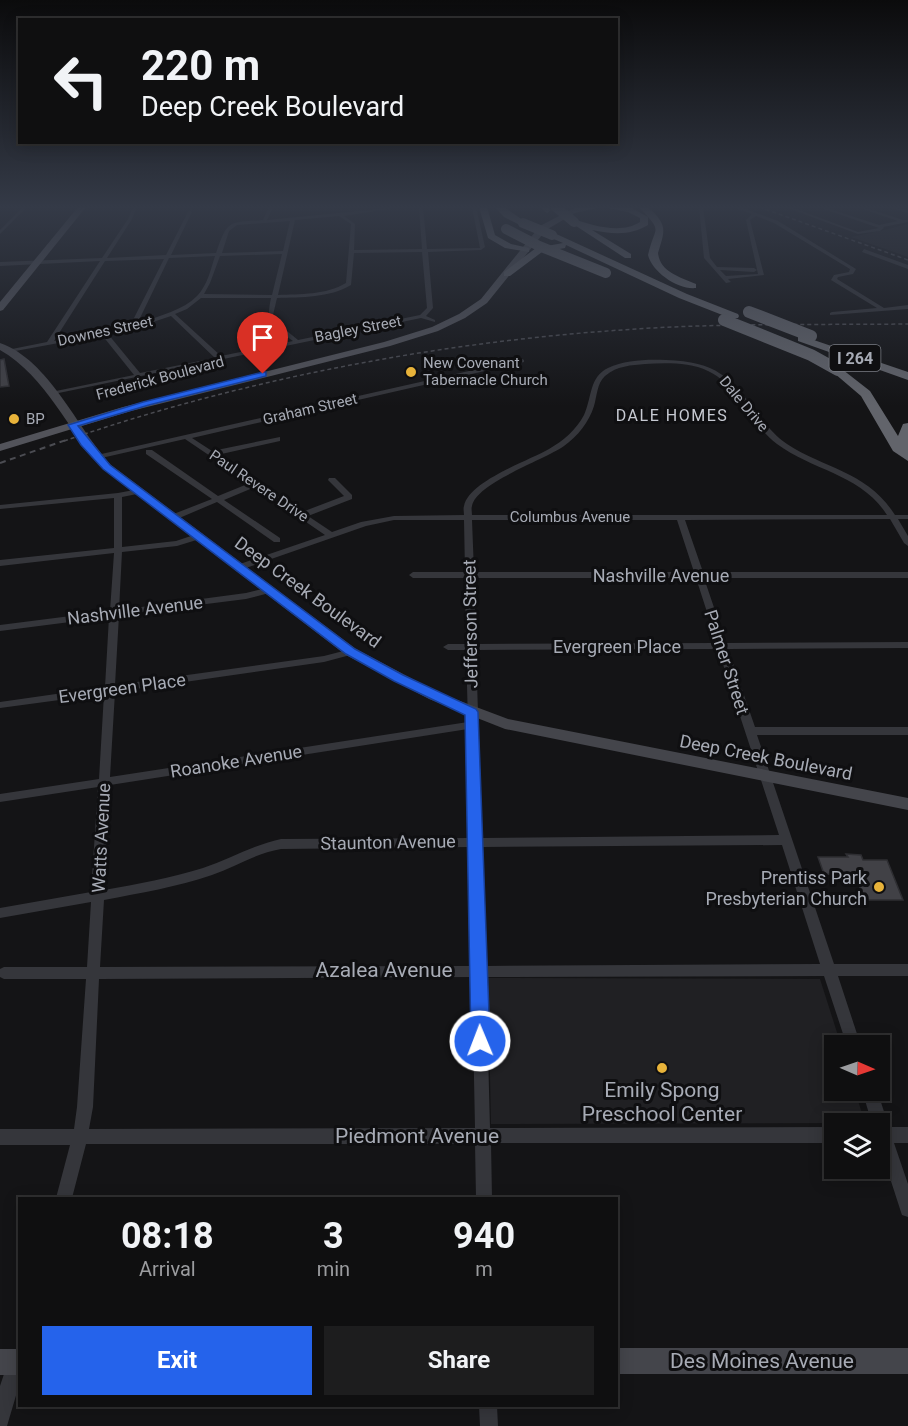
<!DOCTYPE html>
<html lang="en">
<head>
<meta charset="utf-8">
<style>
  :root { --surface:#0f0f10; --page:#1d1d1e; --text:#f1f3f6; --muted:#9b9c9f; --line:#2f2f30; --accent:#2563eb }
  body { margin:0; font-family:Roboto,sans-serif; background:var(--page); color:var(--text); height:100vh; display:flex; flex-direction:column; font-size:22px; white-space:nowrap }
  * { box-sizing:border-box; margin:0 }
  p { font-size:20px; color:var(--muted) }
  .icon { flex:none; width:33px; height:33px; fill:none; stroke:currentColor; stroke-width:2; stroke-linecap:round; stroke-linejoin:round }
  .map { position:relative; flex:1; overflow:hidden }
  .side { position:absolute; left:18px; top:1197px; width:600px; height:210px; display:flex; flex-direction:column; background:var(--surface); border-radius:0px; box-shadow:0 3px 15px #0003,0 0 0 2px var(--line) }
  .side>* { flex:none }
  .banner { position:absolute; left:18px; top:18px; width:600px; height:126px; border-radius:0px; box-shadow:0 3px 15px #0003,0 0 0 2px var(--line); background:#0f0f10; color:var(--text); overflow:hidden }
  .needle { width:39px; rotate:92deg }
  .fabs { position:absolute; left:824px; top:1035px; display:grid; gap:12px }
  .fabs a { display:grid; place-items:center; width:66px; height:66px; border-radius:0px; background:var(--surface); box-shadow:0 3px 15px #0003,0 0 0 2px var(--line); font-size:30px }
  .pin { position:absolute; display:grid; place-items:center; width:51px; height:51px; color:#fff; margin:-62px -26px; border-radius:50% 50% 50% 0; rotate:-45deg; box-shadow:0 0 6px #0007 }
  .pin .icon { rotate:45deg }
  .me { position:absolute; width:66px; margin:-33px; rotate:359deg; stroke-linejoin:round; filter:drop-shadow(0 0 4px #0008) }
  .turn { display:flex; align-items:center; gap:21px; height:126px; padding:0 24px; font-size:27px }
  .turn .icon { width:78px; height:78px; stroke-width:2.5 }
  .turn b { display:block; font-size:42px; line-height:51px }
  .eta { display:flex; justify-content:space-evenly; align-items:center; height:102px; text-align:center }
  .eta b { font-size:36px; font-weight:700; line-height:42px }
  .primary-button { display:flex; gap:12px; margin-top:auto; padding:12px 24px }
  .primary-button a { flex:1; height:69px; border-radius:0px; background:var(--accent); color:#fff; font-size:24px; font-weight:700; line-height:69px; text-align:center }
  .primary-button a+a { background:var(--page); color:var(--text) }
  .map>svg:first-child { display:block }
</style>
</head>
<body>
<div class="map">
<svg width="908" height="1426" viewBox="0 0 908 1426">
  <rect width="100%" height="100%" fill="#141416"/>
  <path fill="#202023" d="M908 224V257L851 237 880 231Z
    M488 978 820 979 841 1045 834 1046V1090L855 1091 865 1123 491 1124Z"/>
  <path fill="#414146" stroke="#2e2e32" stroke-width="1.5" d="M4 359 9 386 0 387V360Z
    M846 854 861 855 863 860H887L903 900H865L855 875 824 874 818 857H848Z"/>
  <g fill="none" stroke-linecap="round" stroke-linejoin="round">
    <path fill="#35363b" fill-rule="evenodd" d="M23 207H27L0 234V230Z
      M133 207H137L132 219 107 258 166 255 188 212 190 211 192 212 171 255 216 253C228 219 228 223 263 220L269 207H273L267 220 400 207 344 216 355 224 354 250 422 249 419 207H423L427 249 480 248 472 207H476L485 247 481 250 428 252 433 308 426 316 435 320V322L421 318 49 395 48 394 51 392 134 375 102 335 10 352 7 350 47 342 100 261 0 266V262L102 258 128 219ZM339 216 351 224 346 283C326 295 300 294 278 295L295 220ZM290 221 283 251 222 253 229 231 237 225ZM422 252 427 308 420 315 298 340 276 322 273 315 277 298C302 297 329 298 351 285L354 253ZM282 254 272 295 204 294 210 283 220 256ZM215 256C211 269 207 286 197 296 183 310 160 316 141 322L140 318 169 258ZM164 259 134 318 136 324 54 341 105 261ZM201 298H271C265 326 273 325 293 341L221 356 175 314 187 309ZM171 316 215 358 140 373 108 334 141 326Z
      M699 207H703L710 258 717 267 754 268 757 270 754 272 720 270 726 276 758 274 746 220 752 214 734 207H740L778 221 856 269 853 274 838 277 837 279 884 308 908 305V309L830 315V313L832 312 877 308 831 280 834 275 849 272 850 269 774 223 756 216 750 220 764 275 728 279 731 282 726 283 704 258Z
      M785 207H791L858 232 879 228 818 207H824L879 225 898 221 857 207H863L903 220H908V222L883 227 884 228 880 231 858 234Z
      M891 207 908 210V213L891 208Z
      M864 249 908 265V269L862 252Z
      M522 359 524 360V362L192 438 212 451 280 437V441L217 455 302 512 344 496 328 480 329 478H335L352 495V499L308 516 332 532 361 522 394 516 464 515C464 512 463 509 464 506 469 481 528 461 549 449 563 441 576 430 584 415 592 398 589 377 608 368 625 360 647 359 666 360 717 362 729 376 759 415 767 426 775 436 787 444 827 470 867 471 895 515H908V519H898L908 536V546L904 543 890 519 685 520 703 572H908V578H704L726 643 908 642V648L728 649 755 727H908V735H757L834 964H908V976H838L861 1046H847L824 976 486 977 490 1128 834 1127V1143H491L492 1198H476L475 1144H86L72 1198H56L70 1145H0V1129H74L77 1107 86 979H4L0 977V969L4 967H87L91 902 0 918V908L91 892 98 787 0 802V794L99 779 104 694 0 708V702L105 687 109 617 0 631V625L110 611 114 553 0 566V560L114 548V498L0 509V505L118 493 139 489H142V493L122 497V547L176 541 200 533 203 534V538L177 546 122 552 119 610 246 593 270 587 275 590 273 592 246 599 119 615 115 685 324 656 351 649 356 652 354 654 324 662 115 692 110 777 468 722 466 650H448L443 647 448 644H466L465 578H413L409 575 413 572H465L464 520H394L366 526 240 570 237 569V565L325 535 255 487 224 500 280 538V542H274L217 502 177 519H171V515L212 499 146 454V450H152L218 496 250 483 185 439 97 459 93 457 97 455ZM645 364C665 363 689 362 708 371 740 386 750 424 777 444 813 471 861 474 887 515H472C472 512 471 509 472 506 476 483 544 460 564 446 578 436 589 422 594 406 597 396 597 383 605 376 616 366 632 365 645 364ZM472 520H677L694 572H474ZM474 578H696L717 643 476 644ZM718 649 779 835 482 838 476 650ZM468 729 470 838 281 839C253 845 230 859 203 868 171 878 138 884 104 890L110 785ZM782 845 820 964 485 966 482 847ZM470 847 472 966 100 967 104 900C140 893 177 887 212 875 235 867 256 853 281 849ZM472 977 475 1128 89 1129 93 1107 99 979Z
      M862 1090H877L889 1127H908V1143H894L908 1184V1217L902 1215 900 1209 879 1144V1124H872Z
      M16 1353 20 1354V1382L7 1426H0V1386L10 1356Z
      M479 1406H497L498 1426H480Z"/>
    <path fill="#44454b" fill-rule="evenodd" d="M0 343C49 360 77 428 111 465L356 649 439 693 508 719 908 798V810L505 729 429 699 346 655 103 469C67 430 47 377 0 350Z
      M616 1348H908V1374H616Z
      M0 1349H20V1375H0Z"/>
    <path fill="#52535a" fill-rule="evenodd" d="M78 207H86L3 310 0 311V302Z
      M576 207H585L546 230 487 303 465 318 438 331 390 346 131 411 0 451V444L123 407 384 342 432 327 459 314 481 299 540 226Z"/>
    <path fill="#62646b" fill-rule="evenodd" d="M479 207H487L495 235 511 244 529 248V252L505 248 488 238Z
      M495 207H504L527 223 520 225 504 217Z
      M539 207H548L551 210 547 213Z
      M580 207H602L574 213 570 210Z
      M603 207H630L648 217V225C630 236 612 234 592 230L631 254V258H625L570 222 574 219C593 226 622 234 640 222V218L628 212Z
      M639 207H648C668 225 665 230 658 253 660 272 680 277 696 284V288C678 290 652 272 648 255 655 224 664 234 639 207Z
      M552 232 687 294 738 314 739 316 738 318H730L679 298 566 245 565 248 542 252 510 276H504V272L536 248 563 243 549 237 548 235Z
      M802 336 908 372V380L798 341V337Z
      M838 366 870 391 898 436 903 424 908 423V461L893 451 861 396 834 373V367Z"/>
    <path stroke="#4b4c52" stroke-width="1.5" stroke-dasharray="4 3" stroke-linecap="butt" d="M759 207 908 260
      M64 441C247 378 443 341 636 329 727 323 817 325 908 324"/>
    <path stroke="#4b4c52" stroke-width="2" stroke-dasharray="6 4.5" stroke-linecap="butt" d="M0 463 69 439"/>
    <path stroke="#62646b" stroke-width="10" d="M556 207 574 222
      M523 223 552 235
      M506 229 539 246 606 273"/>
    <path stroke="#62646b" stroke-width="12" d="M749 312 811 336
      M724 320 811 355 838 370"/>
  </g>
  <linearGradient id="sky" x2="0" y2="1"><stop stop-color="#0b0b0c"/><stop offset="0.51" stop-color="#343a47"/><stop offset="1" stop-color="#343a47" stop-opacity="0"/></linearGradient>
  <rect width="908" height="406" fill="url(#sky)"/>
  <path fill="#2563eb" stroke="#184099" stroke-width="1.5" d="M263 372H266V376L149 405 78 426 110 465 355 649 403 675 476 709 478 712 490 1041 487 1047 480 1049 474 1047 471 1041 465 715 394 681 346 654 103 469 81 445 68 425 143 402Z"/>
  <g fill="#e8b33a" stroke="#0f0f11" stroke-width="2">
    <circle cx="411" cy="372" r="6"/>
    <circle cx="14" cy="419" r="6"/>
    <circle cx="879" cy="887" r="6"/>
    <circle cx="662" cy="1068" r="6"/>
  </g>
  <g text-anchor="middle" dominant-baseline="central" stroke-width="6" stroke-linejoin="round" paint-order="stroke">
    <g font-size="15" fill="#a7abb5" stroke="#0f0f11">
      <text transform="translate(358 329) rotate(-11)">Bagley Street</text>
      <text transform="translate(105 331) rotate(-12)">Downes Street</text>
      <text transform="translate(160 378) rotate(-15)">Frederick Boulevard</text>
      <text transform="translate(744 404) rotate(50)">Dale Drive</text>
      <text transform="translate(310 409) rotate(-13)">Graham Street</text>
      <text transform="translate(259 486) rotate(34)">Paul Revere Drive</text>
      <text x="570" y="517">Columbus Avenue</text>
    </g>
    <g font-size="15" fill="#a7abb5" stroke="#0f0f11" text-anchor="start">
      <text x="423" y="363">New Covenant<tspan x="423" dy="17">Tabernacle Church</tspan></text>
      <text x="26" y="419">BP</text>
    </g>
    <rect fill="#0f0f11" stroke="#797c84" stroke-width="1.5" x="829.5" y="345" width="51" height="26" rx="4.5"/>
    <g font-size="16" font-weight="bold" fill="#a7abb5">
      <text x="855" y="358">I 264</text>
    </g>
    <g font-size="16" letter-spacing="1.5" fill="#c7cad2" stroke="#0f0f11">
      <text x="672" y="415">DALE HOMES</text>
    </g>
    <g font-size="18" fill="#a7abb5" stroke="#0f0f11">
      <text x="661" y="575">Nashville Avenue</text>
      <text transform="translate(308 592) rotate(36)">Deep Creek Boulevard</text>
      <text transform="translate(135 610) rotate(-7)">Nashville Avenue</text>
      <text transform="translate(470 624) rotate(-91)">Jefferson Street</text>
      <text x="617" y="646">Evergreen Place</text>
      <text transform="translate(727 662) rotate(72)">Palmer Street</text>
      <text transform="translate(122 688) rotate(-8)">Evergreen Place</text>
      <text transform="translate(766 757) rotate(11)">Deep Creek Boulevard</text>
      <text transform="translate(236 761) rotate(-9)">Roanoke Avenue</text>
      <text transform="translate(101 838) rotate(-87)">Watts Avenue</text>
      <text transform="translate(388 842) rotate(-1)">Staunton Avenue</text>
    </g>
    <g font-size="18" fill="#a7abb5" stroke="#0f0f11" text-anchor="end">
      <text x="867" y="877">Prentiss Park<tspan x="867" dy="21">Presbyterian Church</tspan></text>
    </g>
    <g font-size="21" fill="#a7abb5" stroke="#0f0f11">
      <text x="384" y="970">Azalea Avenue</text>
      <text x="417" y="1136">Piedmont Avenue</text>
      <text x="762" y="1361">Des Moines Avenue</text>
    </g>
    <g font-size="21" fill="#a7abb5" stroke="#0f0f11">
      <text x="662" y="1090">Emily Spong<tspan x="662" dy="24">Preschool Center</tspan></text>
    </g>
  </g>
</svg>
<div class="fabs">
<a><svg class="needle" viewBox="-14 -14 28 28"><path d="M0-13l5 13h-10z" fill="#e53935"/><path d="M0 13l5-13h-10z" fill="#9b9c9f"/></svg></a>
<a><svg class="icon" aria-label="layers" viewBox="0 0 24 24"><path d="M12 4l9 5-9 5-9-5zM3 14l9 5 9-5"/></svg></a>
</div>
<div class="pin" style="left:263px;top:374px;background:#d93025"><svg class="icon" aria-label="arrive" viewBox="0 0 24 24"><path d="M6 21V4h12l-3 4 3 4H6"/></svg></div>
<svg class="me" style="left:480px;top:1041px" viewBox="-20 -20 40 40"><circle r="17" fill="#2563eb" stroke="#fff" stroke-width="3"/><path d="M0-11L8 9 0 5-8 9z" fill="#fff"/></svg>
<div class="banner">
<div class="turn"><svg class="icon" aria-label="left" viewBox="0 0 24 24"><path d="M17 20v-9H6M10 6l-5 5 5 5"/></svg><div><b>220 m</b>Deep Creek Boulevard</div></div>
</div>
<section class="side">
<div class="eta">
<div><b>08:18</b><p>Arrival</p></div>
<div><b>3</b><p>min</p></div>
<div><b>940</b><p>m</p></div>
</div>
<div class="primary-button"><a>Exit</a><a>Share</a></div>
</section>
</div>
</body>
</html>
